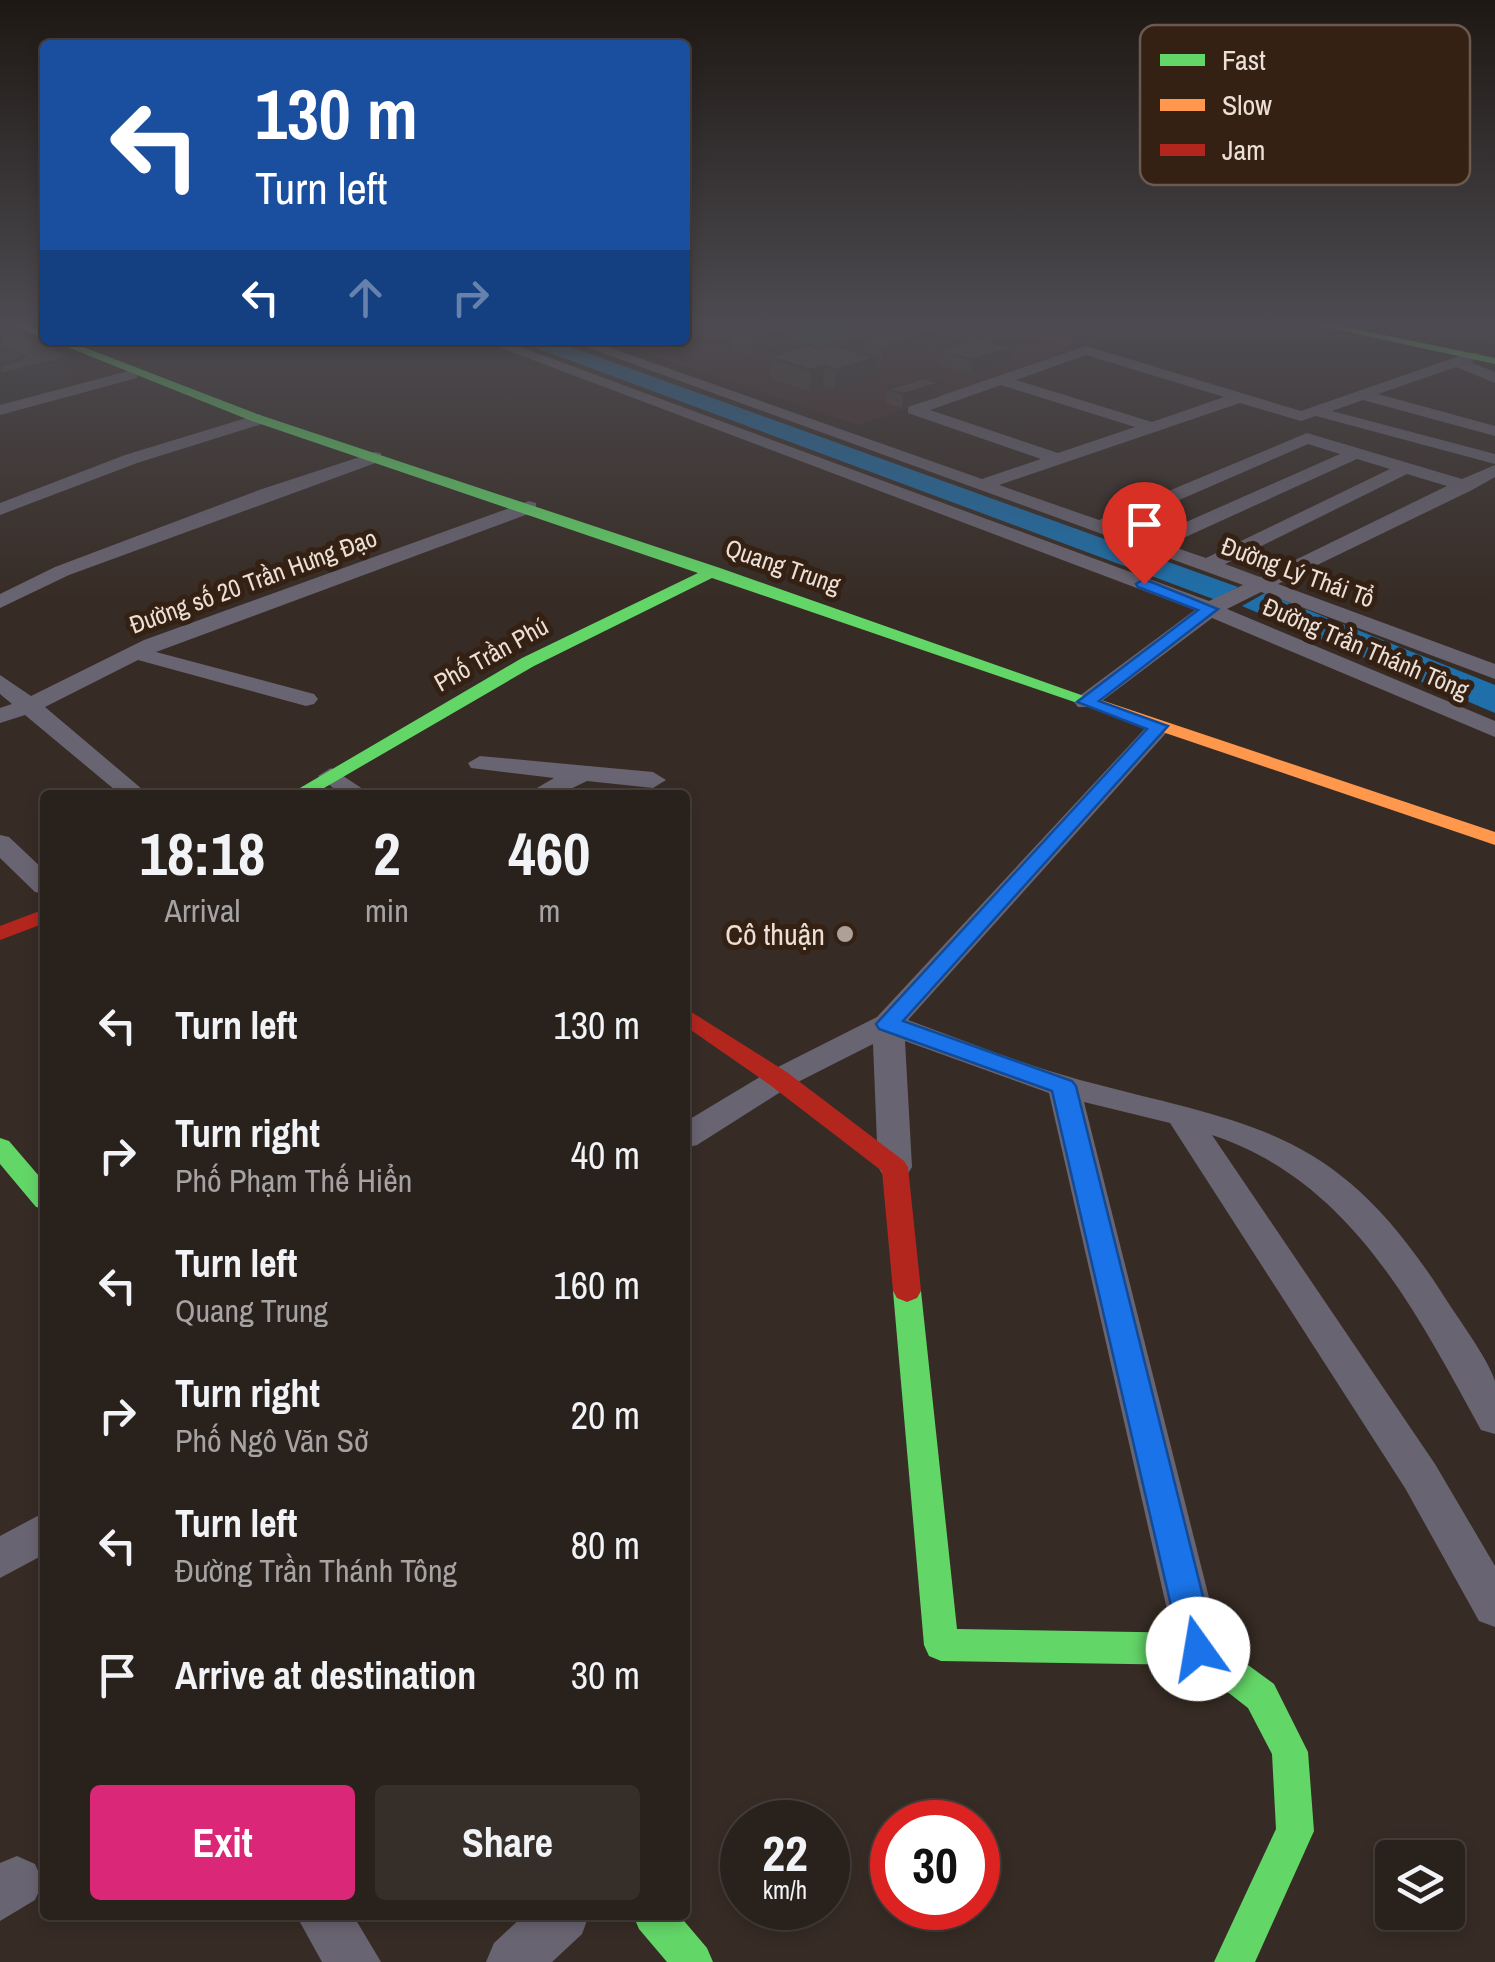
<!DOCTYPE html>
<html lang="en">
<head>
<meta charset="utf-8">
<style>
  :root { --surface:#29211c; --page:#352e29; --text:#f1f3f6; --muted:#a5a3a3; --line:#453e3b; --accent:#db2777 }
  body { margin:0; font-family:"Archivo Narrow",sans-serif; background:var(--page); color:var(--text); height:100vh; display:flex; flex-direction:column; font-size:38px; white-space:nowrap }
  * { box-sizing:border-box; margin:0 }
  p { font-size:32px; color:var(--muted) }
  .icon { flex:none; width:55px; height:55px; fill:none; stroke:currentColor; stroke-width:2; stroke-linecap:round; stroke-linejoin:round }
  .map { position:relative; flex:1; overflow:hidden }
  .sheet { position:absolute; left:40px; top:790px; width:650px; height:1130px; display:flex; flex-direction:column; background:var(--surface); border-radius:10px; box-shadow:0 5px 15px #0003,0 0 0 2px var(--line) }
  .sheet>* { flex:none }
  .banner { position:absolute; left:40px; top:40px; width:650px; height:305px; border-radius:10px; box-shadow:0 5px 15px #0003,0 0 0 2px var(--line); background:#1a4fa0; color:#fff; overflow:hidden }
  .tools { position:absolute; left:1375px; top:1840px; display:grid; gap:20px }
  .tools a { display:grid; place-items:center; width:90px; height:90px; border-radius:10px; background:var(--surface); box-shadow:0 5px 15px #0003,0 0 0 2px var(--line); font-size:50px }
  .speed { position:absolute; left:720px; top:1800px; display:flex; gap:20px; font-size:50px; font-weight:700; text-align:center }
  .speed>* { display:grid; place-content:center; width:130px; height:130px; border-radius:50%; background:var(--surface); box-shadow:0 5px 15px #0003,0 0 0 2px var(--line); line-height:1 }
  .speed small { font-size:25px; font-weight:400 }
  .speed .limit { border:15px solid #d22; background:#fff; color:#111 }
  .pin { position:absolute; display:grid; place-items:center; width:85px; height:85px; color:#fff; margin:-102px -42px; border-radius:50% 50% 50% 0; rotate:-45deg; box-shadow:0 0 10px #0007 }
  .pin .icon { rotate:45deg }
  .me { position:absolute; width:110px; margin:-55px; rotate:347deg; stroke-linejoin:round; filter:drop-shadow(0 0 8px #0008) }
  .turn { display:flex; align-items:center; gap:35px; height:210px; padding:0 50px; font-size:45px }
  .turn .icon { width:130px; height:130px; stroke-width:2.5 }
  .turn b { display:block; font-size:70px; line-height:85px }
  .lanes { display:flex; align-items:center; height:95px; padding:0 50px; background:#0003; justify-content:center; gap:50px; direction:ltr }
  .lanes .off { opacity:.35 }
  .eta { display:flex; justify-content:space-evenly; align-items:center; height:170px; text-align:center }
  .eta b { font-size:60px; font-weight:800; line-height:70px }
  .cta { display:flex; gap:20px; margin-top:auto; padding:20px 50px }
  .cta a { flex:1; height:115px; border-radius:10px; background:var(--accent); color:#fff; font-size:40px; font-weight:800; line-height:115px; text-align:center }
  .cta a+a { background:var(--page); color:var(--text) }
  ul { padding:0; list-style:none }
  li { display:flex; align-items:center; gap:30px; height:130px; padding:0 50px }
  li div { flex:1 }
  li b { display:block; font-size:38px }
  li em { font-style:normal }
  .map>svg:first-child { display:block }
</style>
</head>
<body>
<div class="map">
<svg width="1495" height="1962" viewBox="0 0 1495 1962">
  <rect width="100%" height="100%" fill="#372c25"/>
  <path fill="#44312d" d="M685 324H1152L858 425 607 340H685Z"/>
  <path fill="#3a5a34" d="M766 324H833L866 334 817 347 753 327Z"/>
  <path fill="#1e6faa" d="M515 340H551L1238 587 1216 600Z
    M1265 593 1495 685V713L1242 606Z"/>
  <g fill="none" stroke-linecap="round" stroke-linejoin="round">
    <path fill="#696471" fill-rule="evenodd" d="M480 340H501L1209 601 1243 585 567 340H588L982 479 1041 459 908 413V407L1086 346 1301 411 1468 353H1478V359L1470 362 1495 372V383L1456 367 1378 394 1495 426V436L1363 400 1332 411 1495 454V464L1316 416 1301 421 1240 403 999 485 1099 520 1307 433 1462 479 1495 465V477L1472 490 1278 584 1495 664V679L1261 592 1227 609 1495 721V737L1212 618 1094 707H1078L1074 702 1078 697 1195 610ZM1086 355 1224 397 1152 422 1016 380ZM1001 385 1135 427 1058 453 930 410ZM1308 444 1340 454 1150 538 1117 527ZM1357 459 1390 469 1206 558 1168 545ZM1407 474 1447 486 1260 577 1225 564Z
      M132 370 137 372V378L0 415V405Z
      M259 414 267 419 265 423 137 463 0 515V503L125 455Z
      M375 452 381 453V461L69 575 0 608V594L55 567 259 490Z
      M529 501 536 503V511L156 652 314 694 318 699 314 704 306 706 138 660 45 707 149 795H121L25 715 0 723V708L12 704 0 694V675L31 696 144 640Z
      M1159 720 1171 727 1167 732 908 1020C965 1041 1022 1064 1080 1080 1254 1126 1334 1127 1440 1290 1454 1313 1488 1358 1495 1381 1495 1396 1495 1419 1495 1434L1481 1430C1415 1310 1351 1181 1212 1135L1435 1464 1495 1566V1627L1479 1621 1405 1488 1170 1123 1084 1102 1222 1649 1215 1664 1199 1670 1183 1664 1176 1649 1049 1093 905 1041 912 1167 907 1175 895 1179 883 1175 878 1167 873 1044 790 1086 697 1145 685 1148V1122L768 1072 877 1017 1151 722Z
      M480 756 653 772 666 780 653 788 587 781 558 795H525L554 778 471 768 468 763Z
      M331 768 372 795H342L318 776Z
      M0 835 9 837 45 871V894L35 892 0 858Z
      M45 1512V1554L0 1578V1536Z
      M17 1856 35 1864 43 1882 35 1900 0 1921V1863Z
      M296 1915H353L381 1962H322Z
      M524 1915H589L582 1934 552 1962H486L494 1943Z"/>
    <path fill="#63d668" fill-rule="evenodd" d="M13 324H26L45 332V339Z
      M1312 324H1331L1495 358V364Z
      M50 340H65L257 414 720 568 1101 702 1092 707 1086 706 712 578 534 666 312 795H288L522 658 698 573 249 420Z
      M0 1138 9 1141 45 1183V1209L36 1207 0 1164Z
      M907 1280 917 1284 921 1291 957 1629 1199 1633 1211 1638 1274 1684 1308 1752 1314 1831 1255 1962H1214L1276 1829 1272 1754 1248 1708 1193 1665 941 1661 929 1656 924 1645 893 1291 897 1284Z
      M633 1915H679L707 1948 713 1962H667L639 1929Z"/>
    <path fill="#ff974d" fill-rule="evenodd" d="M1092 697 1495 832V845L1086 706V698Z"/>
    <path fill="#b3261e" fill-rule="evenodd" d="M45 909V923L0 940V926Z
      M685 1008 788 1073 904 1161 908 1167 921 1291 917 1298 907 1302 897 1298 893 1291 882 1171 770 1085 685 1026Z"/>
  </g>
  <path fill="#473f3a" d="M685 324H781L793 328V347L753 358 732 351V338L717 334 695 339 685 336Z
    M846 324H897L873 332Z
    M976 324H1140L1070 347Z
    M0 329 73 381 66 387 0 404Z
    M953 338 882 360 876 358 875 378 835 390 823 387 810 391 770 378V357L817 348 863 354 864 341Z
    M940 350 1011 362 971 374 939 364Z
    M940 383 939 397 902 408 886 403 887 389Z"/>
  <path fill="#39332f" d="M695 324H717V334L695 339Z
    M873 324H897L873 332Z
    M1073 324H1140L1070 347Z
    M954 325 953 338 882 360 883 347Z
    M793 328V347L753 358V338Z
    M1012 348 1011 362 971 374 972 360Z
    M67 354 73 381 66 387 0 404V374Z
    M876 358 875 378 835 390 836 370Z
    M824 366 823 387 810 391 811 370Z
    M940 383 939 397 902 408 903 394Z"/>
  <path fill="#524943" stroke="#39332f" stroke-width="2.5" d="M746 324H781L793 328 753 338 732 331 753 326Z
    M922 324 954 325 883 347 864 341Z
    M0 329 67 354 60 360 0 374V365L23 359 19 358 24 356 0 347Z
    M980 339 1012 348 972 360 940 350Z
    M830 344 876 358 836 370 824 366 811 370 770 357 807 345 817 348Z
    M923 378 940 383 903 394 887 389Z"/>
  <linearGradient id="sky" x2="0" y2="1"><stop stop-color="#1e1814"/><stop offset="0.54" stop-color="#4d4b51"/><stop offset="1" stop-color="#4d4b51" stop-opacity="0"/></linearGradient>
  <rect width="1495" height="598" fill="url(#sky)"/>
  <path fill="#1a73e8" stroke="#114b97" stroke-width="2.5" d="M1144 579 1218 609 1099 701 1168 726 903 1021 1072 1081 1076 1086 1216 1649 1211 1660 1198 1665 1186 1660 1181 1649 1052 1091 879 1029 876 1024 1147 729 1077 702 1198 610 1138 587 1136 584Z"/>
  <circle fill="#ada098" stroke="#342114" stroke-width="4" cx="845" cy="934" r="10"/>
  <g text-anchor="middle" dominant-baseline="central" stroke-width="10" stroke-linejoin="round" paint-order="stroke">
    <g font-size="25" fill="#ecdfd6" stroke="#342114">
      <text transform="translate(783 566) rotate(19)">Quang Trung</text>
      <text transform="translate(1298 572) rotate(20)">Đường Lý Thái Tổ</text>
      <text transform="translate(253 581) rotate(-20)">Đường số 20 Trần Hưng Đạo</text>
      <text transform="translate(1366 648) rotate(23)">Đường Trần Thánh Tông</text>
      <text transform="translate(491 654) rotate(-29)">Phố Trần Phú</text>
    </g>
    <g font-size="30" fill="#ecdfd6" stroke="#342114" text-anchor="end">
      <text x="825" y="934">Cô thuận</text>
    </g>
  </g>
  <rect x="1140" y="25" width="330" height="160" rx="15" fill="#342114" stroke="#6b5a4e" stroke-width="2.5"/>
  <rect x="1160" y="54" width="45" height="12" fill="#63d668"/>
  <rect x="1160" y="99" width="45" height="12" fill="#ff974d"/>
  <rect x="1160" y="144" width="45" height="12" fill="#b3261e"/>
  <g font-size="28" fill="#ecdfd6">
    <text x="1222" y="70">Fast</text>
    <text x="1222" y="115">Slow</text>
    <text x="1222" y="160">Jam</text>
  </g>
</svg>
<div class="tools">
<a><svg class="icon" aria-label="layers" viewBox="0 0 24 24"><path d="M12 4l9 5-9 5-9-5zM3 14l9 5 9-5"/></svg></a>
</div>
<div class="speed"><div>22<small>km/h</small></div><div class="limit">30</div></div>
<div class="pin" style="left:1144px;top:584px;background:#d93025"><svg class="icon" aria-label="arrive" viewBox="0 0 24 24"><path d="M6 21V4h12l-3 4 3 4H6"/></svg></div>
<svg class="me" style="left:1198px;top:1649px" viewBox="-20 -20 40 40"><circle r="19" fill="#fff"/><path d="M0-13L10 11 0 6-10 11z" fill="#1a73e8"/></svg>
<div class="banner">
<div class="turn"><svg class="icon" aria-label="left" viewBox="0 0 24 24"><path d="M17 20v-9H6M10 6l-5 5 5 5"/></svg><div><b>130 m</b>Turn left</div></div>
<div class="lanes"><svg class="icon" aria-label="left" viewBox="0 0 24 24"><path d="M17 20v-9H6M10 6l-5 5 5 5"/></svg><svg class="icon off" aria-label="ahead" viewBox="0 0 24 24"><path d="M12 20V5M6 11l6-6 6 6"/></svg><svg class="icon off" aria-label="right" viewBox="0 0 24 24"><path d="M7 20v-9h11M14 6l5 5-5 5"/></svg></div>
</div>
<section class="sheet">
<div class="eta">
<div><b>18:18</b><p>Arrival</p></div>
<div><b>2</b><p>min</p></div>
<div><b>460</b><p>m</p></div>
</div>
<ul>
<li><svg class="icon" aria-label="left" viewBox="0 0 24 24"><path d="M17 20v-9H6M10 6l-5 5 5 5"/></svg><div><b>Turn left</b></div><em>130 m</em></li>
<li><svg class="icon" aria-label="right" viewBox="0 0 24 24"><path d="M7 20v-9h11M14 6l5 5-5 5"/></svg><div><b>Turn right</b><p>Phố Phạm Thế Hiển</p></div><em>40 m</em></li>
<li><svg class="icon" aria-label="left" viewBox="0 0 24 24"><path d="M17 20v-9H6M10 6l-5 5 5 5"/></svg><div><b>Turn left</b><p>Quang Trung</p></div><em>160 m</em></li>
<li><svg class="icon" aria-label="right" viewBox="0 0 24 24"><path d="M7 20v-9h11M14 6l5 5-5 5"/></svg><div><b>Turn right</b><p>Phố Ngô Văn Sở</p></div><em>20 m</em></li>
<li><svg class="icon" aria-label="left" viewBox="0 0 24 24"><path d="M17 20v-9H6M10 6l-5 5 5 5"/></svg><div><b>Turn left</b><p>Đường Trần Thánh Tông</p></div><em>80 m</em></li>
<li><svg class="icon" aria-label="arrive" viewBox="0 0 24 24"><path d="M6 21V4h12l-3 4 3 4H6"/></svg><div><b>Arrive at destination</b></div><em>30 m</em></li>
</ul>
<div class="cta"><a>Exit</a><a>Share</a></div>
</section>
</div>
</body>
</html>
